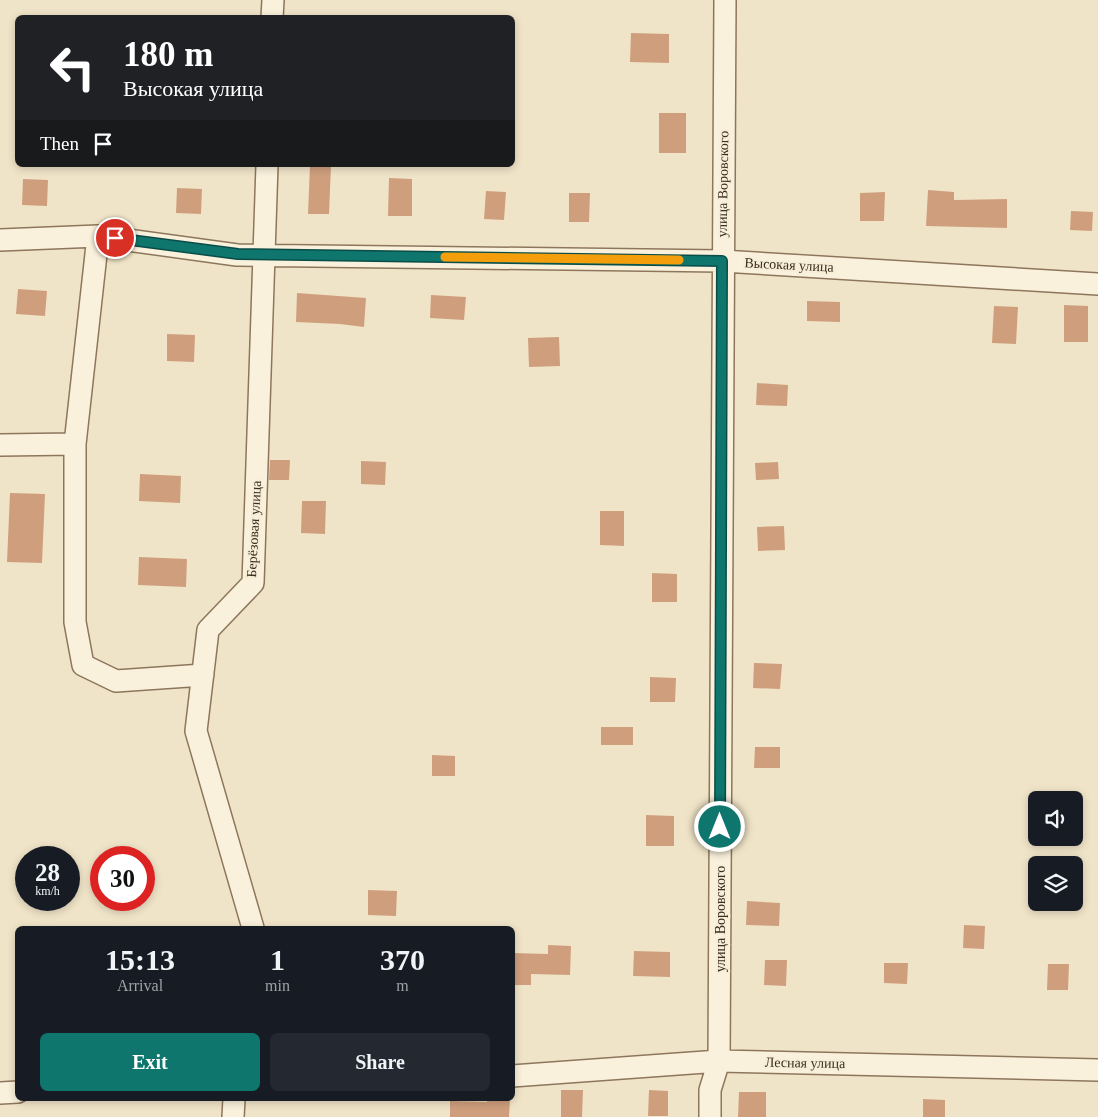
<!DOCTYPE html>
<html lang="en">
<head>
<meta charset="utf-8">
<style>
  :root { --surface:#171b24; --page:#242831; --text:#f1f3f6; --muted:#9ea1a6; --accent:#0f766e }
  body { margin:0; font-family:Georgia,serif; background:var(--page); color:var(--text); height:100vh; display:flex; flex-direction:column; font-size:19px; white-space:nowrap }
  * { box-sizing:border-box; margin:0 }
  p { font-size:16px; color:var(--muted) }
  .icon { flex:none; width:28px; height:28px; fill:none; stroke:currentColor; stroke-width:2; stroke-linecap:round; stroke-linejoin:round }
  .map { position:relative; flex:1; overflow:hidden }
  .sheet { position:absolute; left:15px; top:926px; width:500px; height:175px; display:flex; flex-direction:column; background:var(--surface); border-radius:8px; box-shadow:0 2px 8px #0003 }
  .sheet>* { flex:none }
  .hud { position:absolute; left:15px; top:15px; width:500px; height:152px; border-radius:8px; box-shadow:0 2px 8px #0003; background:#202124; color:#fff; overflow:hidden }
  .fabs { position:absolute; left:1028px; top:791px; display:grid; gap:10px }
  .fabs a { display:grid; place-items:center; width:55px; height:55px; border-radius:8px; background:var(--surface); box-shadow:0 2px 8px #0003; font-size:25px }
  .speed { position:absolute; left:15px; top:846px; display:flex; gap:10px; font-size:25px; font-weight:700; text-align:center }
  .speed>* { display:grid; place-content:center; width:65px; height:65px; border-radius:50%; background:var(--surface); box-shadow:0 2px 8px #0003; line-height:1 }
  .speed small { font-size:12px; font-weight:400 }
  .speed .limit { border:8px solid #d22; background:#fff; color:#111 }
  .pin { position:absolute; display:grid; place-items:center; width:42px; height:42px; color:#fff; margin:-21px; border:2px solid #fff; border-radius:50%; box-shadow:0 1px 5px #0007 }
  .me { position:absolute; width:55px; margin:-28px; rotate:0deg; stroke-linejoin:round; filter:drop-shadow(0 0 4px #0008) }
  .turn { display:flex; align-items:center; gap:18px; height:105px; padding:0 25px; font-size:22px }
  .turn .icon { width:65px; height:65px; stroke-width:2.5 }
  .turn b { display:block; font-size:35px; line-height:42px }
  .then { display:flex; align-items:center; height:48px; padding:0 25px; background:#0003; gap:10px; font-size:19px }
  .eta { display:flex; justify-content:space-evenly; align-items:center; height:85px; text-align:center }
  .eta b { font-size:30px; font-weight:600; line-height:35px }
  .cta { display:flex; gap:10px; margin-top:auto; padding:10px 25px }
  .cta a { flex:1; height:58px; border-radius:8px; background:var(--accent); color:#fff; font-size:20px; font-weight:600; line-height:58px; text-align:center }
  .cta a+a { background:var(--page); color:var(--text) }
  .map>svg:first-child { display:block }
</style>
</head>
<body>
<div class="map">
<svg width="1098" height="1117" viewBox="0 0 1098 1117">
  <rect width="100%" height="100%" fill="#f0e4c8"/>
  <path fill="#cf9f7d" d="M631 33 669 34V63L630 62Z
    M659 113H686V153H659Z
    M310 165H331L329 214H308Z
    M389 178 412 179V216H388Z
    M23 179 48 180 47 206 22 205Z
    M177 188 202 189 201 214 176 213Z
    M928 190 954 192V200L1007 199V228L926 226Z
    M486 191 506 192 504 220 484 219Z
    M885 192 884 221H860V193Z
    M569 193H590L589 222H569Z
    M1071 211 1093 212 1092 231 1070 230Z
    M18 289 47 291 45 316 16 314Z
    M297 293 366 298 364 327 340 324 296 322Z
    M431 295 466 297 464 320 430 318Z
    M807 301 840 302V322L807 321Z
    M1064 305 1088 306V342H1064Z
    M994 306 1018 307 1016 344 992 343Z
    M167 334 195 335 194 362 167 361Z
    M559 337 560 366 529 367 528 338Z
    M757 383 788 385 787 406 756 405Z
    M270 460H290L289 480H269Z
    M361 461 386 462 385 485 361 484Z
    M778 462 779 479 756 480 755 463Z
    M140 474 181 476 180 503 139 501Z
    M10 493 45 494 42 563 7 562Z
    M302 501H326L325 534 301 533Z
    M600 511H624V546L600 545Z
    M784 526 785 550 758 551 757 527Z
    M139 557 187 559 186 587 138 585Z
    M652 573 677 574V602H652Z
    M754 663 782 664 780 689 753 688Z
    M650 677 676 678 675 702H650Z
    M601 727H633V745H601Z
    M755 747H780V768H754Z
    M432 755 455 756V776H432Z
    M646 815 674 816V846H646Z
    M368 890 397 891 396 916 368 915Z
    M747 901 780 903 779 926 746 925Z
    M964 925 985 926 984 949 963 948Z
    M548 945 571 946 570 975 531 974V985H512V953L548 954Z
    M634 951 670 952V977L633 976Z
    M765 960H787L786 986 764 985Z
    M884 963H908L907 984 884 983Z
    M1048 964H1069L1068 990H1047Z
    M561 1090H583L582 1117H561Z
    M649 1090 668 1091V1116H648Z
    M739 1092H766V1117H738Z
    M487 1099H510L509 1117H450V1101L487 1102Z
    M923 1099 945 1100V1117H923Z"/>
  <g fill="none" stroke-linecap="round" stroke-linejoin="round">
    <g stroke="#8d765c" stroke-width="24">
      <path id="minor" d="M272 18 273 0
        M98 236 75 444V622L83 665 116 681 203 675
        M0 240 98 236 237 255 722 261 1098 284
        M0 445 75 444
        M253 928 196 731 208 630 253 583 267 165
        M512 1076 719 1061 1098 1070
        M0 1093 18 1092
        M233 1117 234 1099
        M710 1117V1090L719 1061 725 0"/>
    </g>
    <use href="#minor" stroke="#faf1dc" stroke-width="21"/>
  </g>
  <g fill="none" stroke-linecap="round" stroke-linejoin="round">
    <g stroke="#0a4d48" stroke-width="12">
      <path id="route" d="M115 238 238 254 722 261 720 827"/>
    </g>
    <use href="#route" stroke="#0f766e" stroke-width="9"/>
    <path stroke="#f59e0b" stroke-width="9" d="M445 257 679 260"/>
  </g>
  <g text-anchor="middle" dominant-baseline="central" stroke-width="4.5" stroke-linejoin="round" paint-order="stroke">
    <g font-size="14" fill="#3d2e20" stroke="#f7eed8">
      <text transform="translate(723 184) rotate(-89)">улица Воровского</text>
      <text transform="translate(789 265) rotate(3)">Высокая улица</text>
      <text transform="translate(254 529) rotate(-87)">Берёзовая улица</text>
      <text transform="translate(720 919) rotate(-90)">улица Воровского</text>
      <text transform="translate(805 1063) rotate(1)">Лесная улица</text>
    </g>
  </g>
</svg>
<div class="fabs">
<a><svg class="icon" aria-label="sound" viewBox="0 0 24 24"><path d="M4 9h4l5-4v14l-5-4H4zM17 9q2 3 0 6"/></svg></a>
<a><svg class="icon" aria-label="layers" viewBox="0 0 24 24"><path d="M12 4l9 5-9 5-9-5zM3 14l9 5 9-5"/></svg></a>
</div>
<div class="speed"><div>28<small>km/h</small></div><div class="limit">30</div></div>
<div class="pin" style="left:115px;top:238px;background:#d93025"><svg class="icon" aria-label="arrive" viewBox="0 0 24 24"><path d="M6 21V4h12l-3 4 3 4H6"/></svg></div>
<svg class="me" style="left:720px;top:827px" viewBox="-20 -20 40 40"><circle r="17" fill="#0f766e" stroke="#fff" stroke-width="3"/><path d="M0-11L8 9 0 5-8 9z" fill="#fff"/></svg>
<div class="hud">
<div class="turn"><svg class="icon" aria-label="left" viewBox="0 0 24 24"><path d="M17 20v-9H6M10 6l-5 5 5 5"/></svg><div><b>180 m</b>Высокая улица</div></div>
<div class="then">Then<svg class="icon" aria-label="arrive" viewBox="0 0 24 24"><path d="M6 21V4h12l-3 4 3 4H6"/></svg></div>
</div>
<section class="sheet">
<div class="eta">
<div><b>15:13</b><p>Arrival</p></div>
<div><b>1</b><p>min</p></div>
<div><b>370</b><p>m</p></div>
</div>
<div class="cta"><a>Exit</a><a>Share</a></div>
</section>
</div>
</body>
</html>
